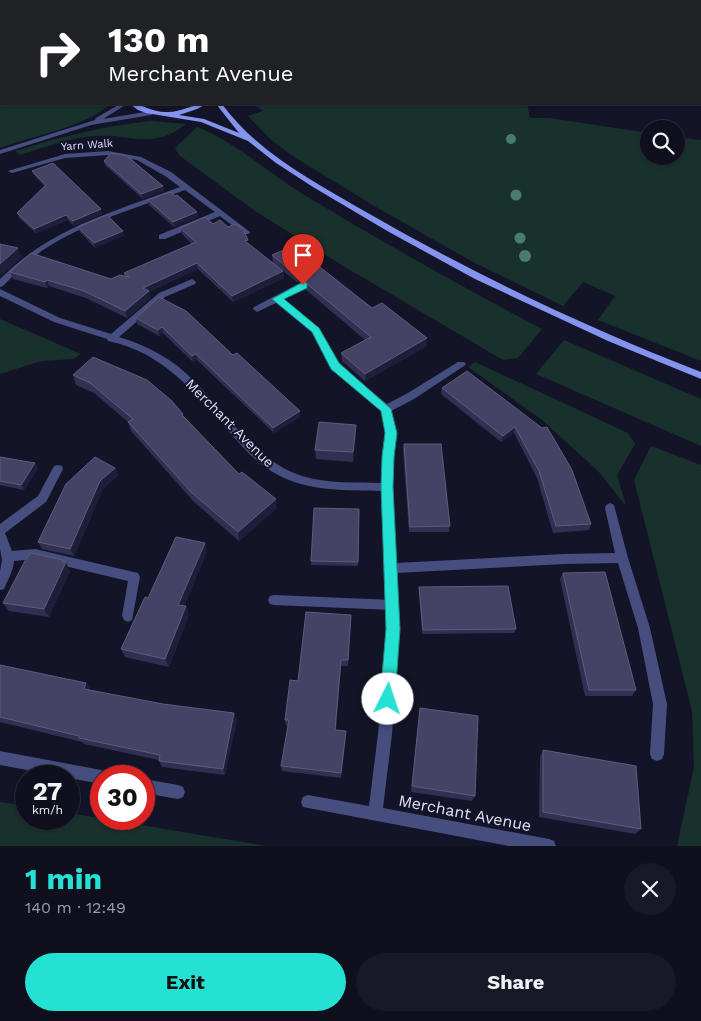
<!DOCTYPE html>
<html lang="en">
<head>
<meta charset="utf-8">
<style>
  :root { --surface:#0f0f1e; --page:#181827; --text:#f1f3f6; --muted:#9b9ca4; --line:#2f2f3c; --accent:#25e1d3 }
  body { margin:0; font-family:"Work Sans",sans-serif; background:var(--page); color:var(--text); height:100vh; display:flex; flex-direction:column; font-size:19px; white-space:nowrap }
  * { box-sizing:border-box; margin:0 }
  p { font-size:16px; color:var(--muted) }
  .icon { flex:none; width:28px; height:28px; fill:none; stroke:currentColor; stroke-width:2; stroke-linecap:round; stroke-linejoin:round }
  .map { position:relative; height:846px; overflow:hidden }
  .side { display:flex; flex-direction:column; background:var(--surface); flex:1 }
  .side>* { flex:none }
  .guide { position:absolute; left:0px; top:0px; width:701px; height:105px; box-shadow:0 1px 4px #0004,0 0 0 1px var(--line); background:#202124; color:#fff; overflow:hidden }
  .controls { position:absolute; left:640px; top:120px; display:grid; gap:10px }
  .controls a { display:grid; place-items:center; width:45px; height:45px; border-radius:50%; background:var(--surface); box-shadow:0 1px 4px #0004,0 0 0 1px var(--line); font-size:25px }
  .speed { position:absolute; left:15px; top:765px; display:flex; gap:10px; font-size:25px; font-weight:700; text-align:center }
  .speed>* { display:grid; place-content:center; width:65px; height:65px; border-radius:50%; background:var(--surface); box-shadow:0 1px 4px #0004,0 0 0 1px var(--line); line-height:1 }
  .speed small { font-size:12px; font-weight:400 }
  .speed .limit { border:8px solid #d22; background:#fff; color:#111 }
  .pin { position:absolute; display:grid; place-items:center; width:42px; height:42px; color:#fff; margin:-51px -21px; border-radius:50% 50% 50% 0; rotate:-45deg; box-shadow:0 0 5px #0007 }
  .pin .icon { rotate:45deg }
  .me { position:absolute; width:55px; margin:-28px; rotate:4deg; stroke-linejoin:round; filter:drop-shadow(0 0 4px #0008) }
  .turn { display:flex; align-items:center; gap:18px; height:105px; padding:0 25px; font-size:22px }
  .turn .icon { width:65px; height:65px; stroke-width:2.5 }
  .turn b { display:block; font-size:35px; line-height:42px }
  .round { display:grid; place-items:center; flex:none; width:52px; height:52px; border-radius:26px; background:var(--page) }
  .summary { display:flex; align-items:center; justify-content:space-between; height:85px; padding:0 25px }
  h1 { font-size:30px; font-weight:700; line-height:38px; color:var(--accent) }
  .cta { display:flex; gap:10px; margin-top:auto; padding:10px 25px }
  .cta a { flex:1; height:58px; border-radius:30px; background:var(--accent); color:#111; font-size:20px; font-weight:700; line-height:58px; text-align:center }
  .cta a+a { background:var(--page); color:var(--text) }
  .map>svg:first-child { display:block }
</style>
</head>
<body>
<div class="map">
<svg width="701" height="846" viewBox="0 0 701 846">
  <rect width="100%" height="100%" fill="#141428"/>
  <path fill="#18312c" d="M56 0H506L507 1H59Z
    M0 4 1 104H110C88 126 30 137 0 148Z
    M253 104H527L530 118H549L649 133V156H676V137L701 140V361L598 320 615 296 583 282 563 306 473 262 376 207 291 155 269 138 248 116 263 111Z
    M151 121 186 124C151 152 128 132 91 136 66 139 43 148 20 155L15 151C60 137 103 126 151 121Z
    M197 127C238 143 269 174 306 196 384 243 462 287 542 329L518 358 503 360 340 264 255 211 180 156 175 148Z
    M0 319 81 354 73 359 41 361 0 374Z
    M564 340 701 399V446L536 374Z
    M475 362 628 433 635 444 617 475 626 506 598 471 542 420 468 367Z
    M651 446 701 465V846H677L694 767 692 711 634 480Z
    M0 802 26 806V819H69V813L267 846H0Z"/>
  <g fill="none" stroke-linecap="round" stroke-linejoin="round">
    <path fill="#464e80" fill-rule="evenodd" d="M274 595 393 600 397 601 399 605 397 609 393 610 274 605 270 604 268 600 270 596Z"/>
    <path fill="#464e80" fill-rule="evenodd" d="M120 104H127L103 119 151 111 154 113 151 115 91 125 0 154V150L95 120 96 118Z
      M108 151 141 157 171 172 250 232 249 234H243L220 216 165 239H159V235L215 212 185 190C137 208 86 222 43 250 28 260 16 273 3 286L0 287V279C52 227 114 212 180 187L165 176 137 160 108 155 65 158 12 173 8 171 65 154Z
      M192 279 196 282 195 284 165 297 119 337C148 346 173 359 194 381 227 413 256 462 302 476 327 484 356 482 382 483L386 433 381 411 332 368 313 332 276 303 257 312 253 309 254 307 300 283H306V287L283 299 319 328 339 364 387 404 408 393 458 362H464L466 364 464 366 414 399 391 411 396 433 392 487 396 563 564 554 615 553 605 508 606 505 610 503 614 505 628 558 650 628 667 704 664 754 662 759 657 761 652 759 650 754 653 704 638 628 618 563 564 564 396 573 399 629 392 734 383 808 549 839 554 841 556 846H509L303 807 301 802 303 797 308 795 369 806 378 734 387 629 382 491C347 490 310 492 278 475 260 466 245 450 232 435 195 393 165 353 108 341L107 339 54 322 0 296V289L60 318 111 334 159 293Z
      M58 465 62 466 63 469 46 502 5 533 12 551 35 549 138 573 140 577 132 620 128 622 124 620 122 616 128 581 35 559 14 561C13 571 8 580 4 589L0 590V571L2 560 0 549V524L38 496 54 466Z
      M0 751 101 770 106 772 108 776H101V784L69 778V776H60L0 765Z
      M144 779 178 785 183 787 185 792 183 797 178 799 144 793Z"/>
    <path fill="#8393ee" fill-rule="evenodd" d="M1 0H10L11 1H3Z
      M130 104C141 103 152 113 168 112 181 112 193 104 206 104L197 109 179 115 204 119 239 133 216 104H222C258 153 314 182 366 212 474 274 585 327 701 372V379L608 341 475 279 389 232 313 187 276 163 248 141 201 122 146 113 138 110Z"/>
  </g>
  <g fill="#497c70">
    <circle cx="511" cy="139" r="5"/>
    <circle cx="516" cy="195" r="5.5"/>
    <circle cx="520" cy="238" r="5.5"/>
    <circle cx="525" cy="256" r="6"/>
  </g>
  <path fill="#313053" d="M104 161 163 186 164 191 143 199 105 165Z
    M32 171 102 214 74 226 68 220 36 233 19 218 17 213 44 186 34 175Z
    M175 196 197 212 198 217 174 227 149 205 148 200Z
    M213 224 228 227 283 271 284 278 233 302 198 269 149 292 151 298 127 318 86 298 49 286 47 288 13 279 10 272 111 279 125 276 124 273 192 244 182 234 180 228Z
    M78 227 124 235 95 248 80 232Z
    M272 255 427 338V346L365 381 342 361 341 353 365 340 305 289V282H297L273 263Z
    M159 297 300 417 274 433 197 360 193 362 163 333 159 336 137 324 136 318Z
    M73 375 184 417 239 474 277 508 239 541 194 502 131 431 128 422 94 393 76 385Z
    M442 388 542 428 591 524 589 530 553 533 537 478 514 433 501 442 441 394Z
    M356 434 353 462 316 459 315 450Z
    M404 444 450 526 449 532H409L403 450Z
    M0 457 35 463 38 468 24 490 0 485Z
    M115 468 118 475 103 489 74 556 42 549 38 542Z
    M359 509 358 566 311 565V561Z
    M207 552 184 606H186L189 615 169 667 125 657 121 649 148 598Z
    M63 560 70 571 49 617 9 611 3 603Z
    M563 573 636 690 632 696H585L560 579Z
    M419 587 516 629 514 633 422 634 419 591Z
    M351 615 348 666H341L336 730 346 737 341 778 282 771 281 766 288 726H286L285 720 298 681Z
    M0 665 86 683 91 690 237 720 225 775 162 767 159 761V760L84 744 82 742 0 722Z
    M420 708 475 796 472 801 411 792Z
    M543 750 641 829 635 834 539 817 540 757Z"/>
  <path fill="#1e1d3a" d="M163 186 164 191 143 199 141 194Z
    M101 209 102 214 74 226 73 221Z
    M197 212 198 217 174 227 173 222Z
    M66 215 68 220 36 233 34 229Z
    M123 231 124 235 95 248 94 243Z
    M18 248 22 257 1 276 0 274V264Z
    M197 263 198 269 149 292 151 298 127 318 125 311 143 288Z
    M283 271 284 278 233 302 232 296Z
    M47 280 49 286 47 288 45 282Z
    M162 327 163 333 159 336 158 330Z
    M427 338V346L365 381V374Z
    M196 354 197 360 193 362 192 356Z
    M300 411V417L274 433 273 428Z
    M356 425V434L353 462V452Z
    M515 427 514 433 501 442 503 436Z
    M35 463 38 468 24 490 21 485Z
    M115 468 118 475 103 489 74 556 70 549 100 481Z
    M276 499 277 508 239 541 238 532Z
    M205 543 207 552 181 613 178 605Z
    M63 560 65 564 66 562 70 571 49 617 44 609Z
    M186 606 189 615 169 667 165 659Z
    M341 660V666L335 736V730Z
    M86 683 91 690 84 689Z
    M234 713 237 720 225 775 223 769Z
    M346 731V737L341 778V773Z"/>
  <path fill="#444365" stroke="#5c5c7c" d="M111 153 127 156 163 186 141 194 104 161Z
    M53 163 101 209 73 221 66 215 34 229 17 213 46 185 32 171Z
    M170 192 175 196 177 195 197 212 173 222 148 200Z
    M107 215 123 231 94 243 78 227Z
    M205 217 213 224 220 220 228 227 235 224 243 229 248 240 245 241 283 271 232 296 197 263 143 288 149 291 125 311 84 291 47 280 45 282 10 272 31 253 111 279 120 275 129 277 124 273 196 242 180 228Z
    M0 244 18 248 0 264Z
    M293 246 372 308 382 303 427 338 365 374 341 353 371 337 305 282 307 279V274L296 275 272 255Z
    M159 297 186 311 233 355 237 353 300 411 273 428 196 354 192 356 162 327 158 330 136 318Z
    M93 357 147 380 172 401 183 414 182 415 239 474 242 472 276 499 238 532 192 493 128 422 133 419 90 383 73 375Z
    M467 371 542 428 547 427 572 470 591 524 556 526 539 471 515 427 503 436 442 388Z
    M319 422 356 425 353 452 315 450Z
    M404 444H441L450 526 410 527Z
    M0 457 35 463 21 485 0 481Z
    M95 457 115 468 100 481 70 549 38 542 66 484Z
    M314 508 359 509 358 562 311 561Z
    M176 537 205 543 178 605 186 606 165 659 121 649 145 597 148 598Z
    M31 553 63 560V562H66L44 609 3 603 27 557H28Z
    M605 572 636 690H589L563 573Z
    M508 586 516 629 423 630 419 587Z
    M306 612 351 615 348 660H341L335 730 346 731 341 773 281 766 289 720H285L290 680 298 681Z
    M0 665 86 683 84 689 163 704 234 713 223 769 159 761 160 755 79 738V736L0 717Z
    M420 708 478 716 475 796 412 786Z
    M543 750 636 766 641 829 543 812Z"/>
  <path fill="#25e1d3" stroke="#189289" d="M303 282 307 283V288L284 299 319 328 339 363 391 409 397 433 394 457 393 487 400 629 395 699 393 704 388 707 383 704 380 699 386 629 381 487 382 457 385 433 381 411 331 369 312 332 272 299Z"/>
  <g text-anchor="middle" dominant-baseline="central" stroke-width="4" stroke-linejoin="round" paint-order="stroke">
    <g font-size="11" fill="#dfe1fb" stroke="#141428">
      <text transform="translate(87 145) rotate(-4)">Yarn Walk</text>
    </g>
    <g font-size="14" fill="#dfe1fb" stroke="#141428">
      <text transform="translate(230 423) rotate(45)">Merchant Avenue</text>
    </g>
    <g font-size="16" fill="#dfe1fb" stroke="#141428">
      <text transform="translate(465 813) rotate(11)">Merchant Avenue</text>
    </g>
  </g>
</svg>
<div class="controls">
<a><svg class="icon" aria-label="search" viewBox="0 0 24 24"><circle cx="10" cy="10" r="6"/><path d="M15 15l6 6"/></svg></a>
</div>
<div class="speed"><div>27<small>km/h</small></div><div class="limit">30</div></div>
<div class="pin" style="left:303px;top:285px;background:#d93025"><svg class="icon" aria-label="arrive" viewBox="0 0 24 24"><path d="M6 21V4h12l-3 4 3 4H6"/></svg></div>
<svg class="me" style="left:388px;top:699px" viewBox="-20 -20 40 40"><circle r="19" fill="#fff"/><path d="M0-13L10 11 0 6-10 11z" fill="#25e1d3"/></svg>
<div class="guide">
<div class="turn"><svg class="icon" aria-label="right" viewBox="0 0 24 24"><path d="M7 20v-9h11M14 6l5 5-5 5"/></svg><div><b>130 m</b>Merchant Avenue</div></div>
</div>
</div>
<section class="side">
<div class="summary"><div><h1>1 min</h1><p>140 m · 12:49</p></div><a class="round"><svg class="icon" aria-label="close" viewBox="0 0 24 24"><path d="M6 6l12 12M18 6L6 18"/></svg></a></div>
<div class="cta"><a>Exit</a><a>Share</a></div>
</section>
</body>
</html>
